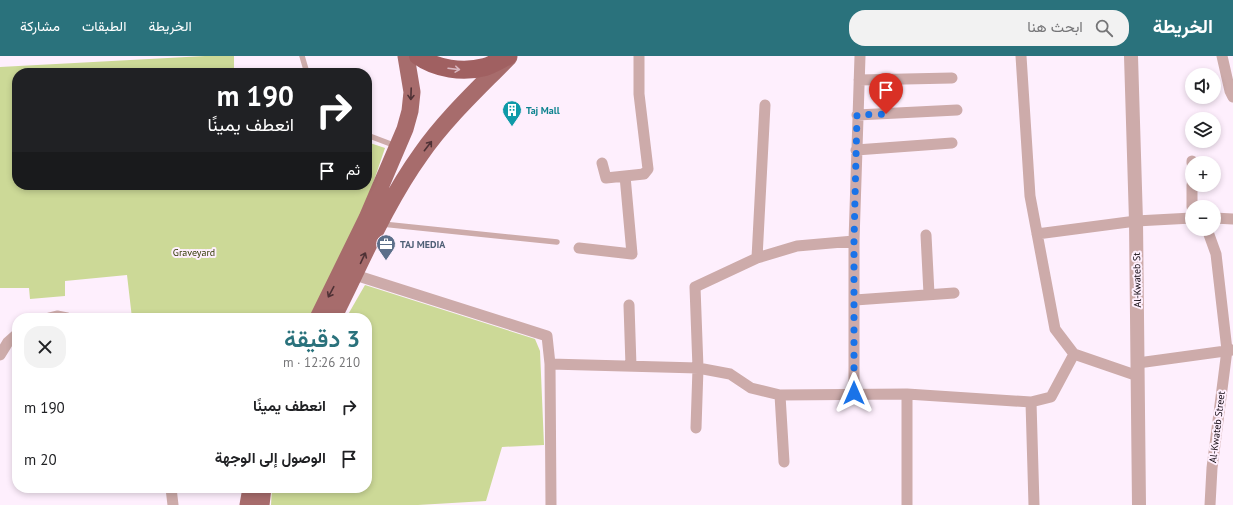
<!DOCTYPE html>
<html lang="ar">
<head>
<meta charset="utf-8">
<style>
  :root { --surface:#fff; --page:#f2f2f2; --text:#202124; --muted:#757577; --accent:#2a727c }
  body { margin:0; font-family:"PT Sans",Vazirmatn,sans-serif; background:var(--page); color:var(--text); direction:rtl; height:100vh; display:flex; flex-direction:column; font-size:15px; white-space:nowrap }
  * { box-sizing:border-box; margin:0 }
  p { font-size:13px; color:var(--muted) }
  .icon { flex:none; width:22px; height:22px; fill:none; stroke:currentColor; stroke-width:2; stroke-linecap:round; stroke-linejoin:round }
  .map { position:relative; flex:1; overflow:hidden; direction:ltr }
  .panel { position:absolute; left:12px; top:257px; width:360px; height:180px; display:flex; flex-direction:column; background:var(--surface); border-radius:16px; box-shadow:0 2px 6px #0003; direction:rtl }
  .panel>* { flex:none }
  .top-card { position:absolute; left:12px; top:12px; width:360px; height:122px; border-radius:16px; box-shadow:0 2px 6px #0003; direction:rtl; background:#202124; color:#fff; overflow:hidden }
  .controls { position:absolute; left:1185px; top:12px; display:grid; gap:8px }
  .controls a { display:grid; place-items:center; width:36px; height:36px; border-radius:50%; background:var(--surface); box-shadow:0 2px 6px #0003; font-size:20px }
  .pin { position:absolute; display:grid; place-items:center; width:34px; height:34px; color:#fff; margin:-41px -17px; border-radius:50% 50% 50% 0; rotate:-45deg; box-shadow:0 0 4px #0007 }
  .pin .icon { rotate:45deg }
  .me { position:absolute; width:44px; margin:-22px; rotate:0deg; stroke-linejoin:round; filter:drop-shadow(0 0 3px #0008) }
  .turn { display:flex; align-items:center; gap:14px; height:84px; padding:0 12px; font-size:18px }
  .turn .icon { width:52px; height:52px; stroke-width:2.5 }
  .turn b { display:block; font-size:28px; line-height:34px }
  .then { display:flex; align-items:center; height:38px; padding:0 12px; background:#0003; gap:8px; font-size:15px }
  .round { display:grid; place-items:center; flex:none; width:42px; height:42px; border-radius:16px; background:var(--page) }
  .headline { display:flex; align-items:center; justify-content:space-between; height:68px; padding:0 12px }
  h1 { font-size:24px; font-weight:600; line-height:30px; color:var(--accent) }
  ul { padding:0; list-style:none }
  li { display:flex; align-items:center; gap:12px; height:52px; padding:0 12px }
  li div { flex:1 }
  li b { display:block; font-size:15px }
  li em { font-style:normal }
  header { display:flex; align-items:center; gap:24px; box-sizing:border-box; height:56px; padding:0 20px; background:var(--accent); color:#fff }
  header strong { font-size:19px }
  nav { display:flex; gap:22px; margin-inline-start:auto; font-size:14px }
  .search { width:280px; height:36px; background:var(--page); display:flex; align-items:center; gap:10px; box-sizing:border-box; padding:0 14px; border-radius:16px; color:var(--muted); font-size:15px }
  .map>svg:first-child { display:block }
</style>
</head>
<body>
<header>
<strong>الخريطة</strong>
<div class="search"><svg class="icon" aria-label="search" viewBox="0 0 24 24"><circle cx="10" cy="10" r="6"/><path d="M15 15l6 6"/></svg>ابحث هنا</div>
<nav><a>الخريطة</a><a>الطبقات</a><a>مشاركة</a></nav>
</header>
<div class="map">
<svg width="1233" height="449" viewBox="0 0 1233 449">
  <rect width="100%" height="100%" fill="#feeffd"/>
  <path fill="#ccd997" d="M205 0H234V17H17V129H367V86L385 92 362 160 309 262H132L127 219 65 225V240L30 243 29 232H0V11Z
    M365 229 535 283 540 295 544 389 502 391 486 445 418 449H271L272 432H367V262H346Z"/>
  <g fill="none" stroke-linecap="round" stroke-linejoin="round">
    <path stroke="#cdabaa" stroke-width="5.5" d="M302 0 307 17
      M367 79 396 90
      M382 168 557 186"/>
    <path stroke="#cdabaa" stroke-width="11" d="M1021 0 1030 140 1055 273 1074 298 1051 341 1031 346 1034 449
      M1222 0 1230 35 1233 41
      M859 24 952 22
      M857 59 957 54
      M856 94 952 87
      M1192 105V107
      M602 107 606 122 644 118 648 113 639 38V0
      M1192 129V151
      M1214 162 1233 163
      M1207 173 1216 198 1227 294 1212 412 1210 449
      M1037 178 1136 165 1192 162
      M926 179 929 238
      M579 192 632 198 625 120
      M757 202 765 49
      M355 219 547 280 550 308 551 449
      M855 244 954 237
      M629 249 631 310
      M49 262 57 260 67 262
      M1074 298 1138 320
      M0 299 8 286 17 278
      M1138 307 1233 294
      M550 308 698 312 730 318 751 332 780 339 907 338 1031 346
      M854 337V185L860 0
      M907 338V449
      M780 339 784 406
      M696 372 698 312 695 231 757 202 797 190 854 185
      M171 432 173 449"/>
    <path stroke="#cdabaa" stroke-width="14" d="M1131 0 1136 165 1139 449"/>
    <path stroke="#a76c6c" stroke-width="17" d="M318 262 367 162 405 73 410 55 412 36 406 0
      M333 262C361 207 385 148 421 98 446 62 479 32 509 1
      M248 449 251 432
      M261 449 263 432"/>
    <path stroke="#a06061" stroke-width="18" d="M418 0C436 13 463 17 485 11 492 9 500 4 508 0"/>
  </g>
  <defs><path id="oneway-shaft" d="M-6 0H5M1.5-3L5.5 0L1.5 3" fill="none" stroke-width="1.6" stroke-linecap="round" stroke-linejoin="round"/></defs>
  <use stroke="#d8b6bf" href="#oneway-shaft" transform="translate(454 13) rotate(7)"/>
  <g stroke="#4e3135">
    <use href="#oneway-shaft" transform="translate(411 38) rotate(92)"/>
    <use href="#oneway-shaft" transform="translate(428 90) rotate(-52)"/>
    <use href="#oneway-shaft" transform="translate(363 202) rotate(-65)"/>
    <use href="#oneway-shaft" transform="translate(331 236) rotate(118)"/>
  </g>
  <g fill="none" stroke-linecap="round" stroke-linejoin="round">
    <path stroke="#1a73e8" stroke-width="7" stroke-dasharray="0 12.6" d="M854 337V185L857 59 886 58"/>
  </g>
  <defs>
    <g id="building-pin" transform="scale(1)"><path d="M0 17L-7.5 6A9.5 9.5 0 1 1 7.5 6Z" fill="#0f9aa8" stroke="#feeffd"/><path d="M-4-6H4V6H1V3H-1V6H-4ZM-2.5-4.3h1.7v1.8h-1.7ZM.8-4.3h1.7v1.8H.8ZM-2.5-1h1.7V.8h-1.7ZM.8-1h1.7V.8H.8Z" fill="#fff"/></g>
    <g id="office-pin" transform="scale(1)"><path d="M0 17L-7.5 6A9.5 9.5 0 1 1 7.5 6Z" fill="#5c6f8a" stroke="#feeffd"/><path d="M-6-3h4V-5.5h4V-3h4V5H-6ZM-1-4.5V-3h2v-1.5ZM-6 0V1H6V0Z" fill="#fff"/></g>
  </defs>
  <g fill-rule="evenodd">
    <use href="#building-pin" x="512" y="54"/>
    <use href="#office-pin" x="386" y="188"/>
  </g>
  <g text-anchor="middle" dominant-baseline="central" stroke-width="4" stroke-linejoin="round" paint-order="stroke">
    <g font-size="10" font-weight="bold" fill="#0d838f" stroke="#feeffd" text-anchor="start">
      <text x="526" y="54">Taj Mall</text>
    </g>
    <g font-size="10" font-weight="bold" fill="#4e5e75" stroke="#feeffd" text-anchor="start">
      <text x="400" y="188">TAJ MEDIA</text>
    </g>
    <g font-size="10" fill="#323904" stroke="#feeffd">
      <text x="194" y="196">Graveyard</text>
    </g>
    <g font-size="10" fill="#120a11" stroke="#feeffd">
      <text transform="translate(1137 224) rotate(-91)">Al-Kwateb St</text>
      <text transform="translate(1217 371) rotate(-83)">Al-Kwateb Street</text>
    </g>
  </g>
</svg>
<div class="controls">
<a><svg class="icon" aria-label="sound" viewBox="0 0 24 24"><path d="M4 9h4l5-4v14l-5-4H4zM17 9q2 3 0 6"/></svg></a>
<a><svg class="icon" aria-label="layers" viewBox="0 0 24 24"><path d="M12 4l9 5-9 5-9-5zM3 14l9 5 9-5"/></svg></a>
<a>+</a>
<a>−</a>
</div>
<div class="pin" style="left:886px;top:58px;background:#d93025"><svg class="icon" aria-label="arrive" viewBox="0 0 24 24"><path d="M6 21V4h12l-3 4 3 4H6"/></svg></div>
<svg class="me" style="left:854px;top:337px" viewBox="-20 -20 40 40"><path d="M0-17L14 15 0 8-14 15z" fill="#1a73e8" stroke="#fff" stroke-width="4"/></svg>
<div class="top-card">
<div class="turn"><svg class="icon" aria-label="right" viewBox="0 0 24 24"><path d="M7 20v-9h11M14 6l5 5-5 5"/></svg><div><b>190 m</b>انعطف يمينًا</div></div>
<div class="then">ثم<svg class="icon" aria-label="arrive" viewBox="0 0 24 24"><path d="M6 21V4h12l-3 4 3 4H6"/></svg></div>
</div>
<section class="panel">
<div class="headline"><div><h1>3 دقيقة</h1><p>210 m · 12:26</p></div><a class="round"><svg class="icon" aria-label="close" viewBox="0 0 24 24"><path d="M6 6l12 12M18 6L6 18"/></svg></a></div>
<ul>
<li><svg class="icon" aria-label="right" viewBox="0 0 24 24"><path d="M7 20v-9h11M14 6l5 5-5 5"/></svg><div><b>انعطف يمينًا</b></div><em>190 m</em></li>
<li><svg class="icon" aria-label="arrive" viewBox="0 0 24 24"><path d="M6 21V4h12l-3 4 3 4H6"/></svg><div><b>الوصول إلى الوجهة</b></div><em>20 m</em></li>
</ul>
</section>
</div>
</body>
</html>
